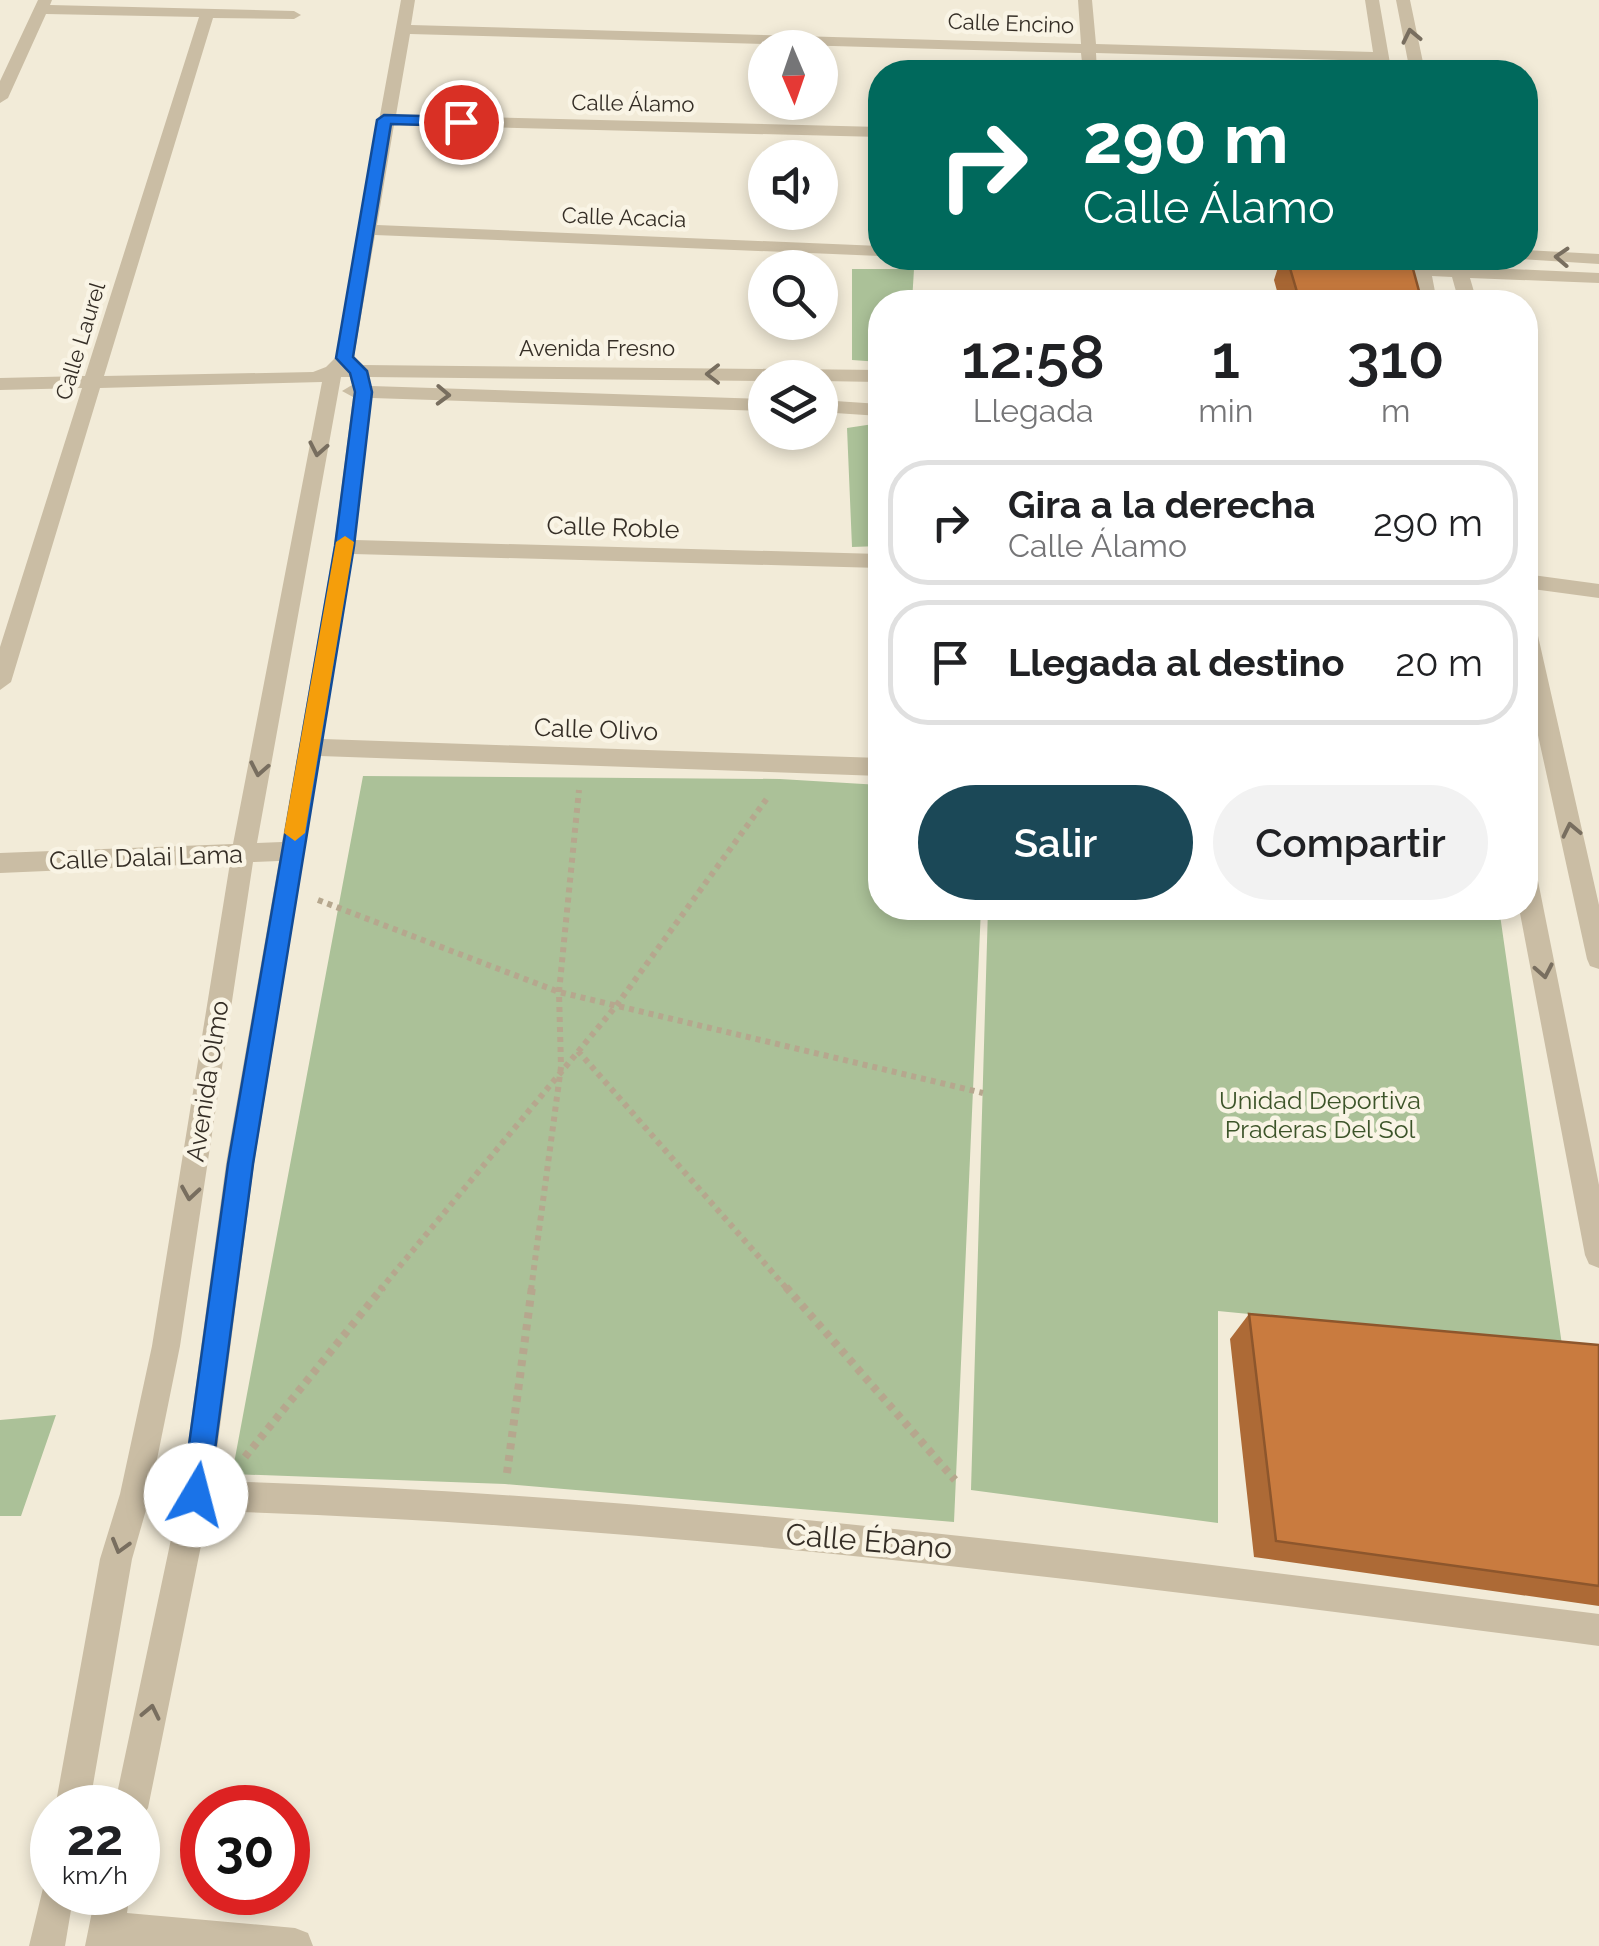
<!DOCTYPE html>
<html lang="es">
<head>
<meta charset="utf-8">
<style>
  :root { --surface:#fff; --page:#f2f2f2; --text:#202124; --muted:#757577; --line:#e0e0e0; --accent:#1b4857 }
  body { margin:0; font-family:Raleway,sans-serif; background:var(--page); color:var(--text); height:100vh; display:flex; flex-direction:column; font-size:38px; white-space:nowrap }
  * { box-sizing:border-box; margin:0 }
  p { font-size:32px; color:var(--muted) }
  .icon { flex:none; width:55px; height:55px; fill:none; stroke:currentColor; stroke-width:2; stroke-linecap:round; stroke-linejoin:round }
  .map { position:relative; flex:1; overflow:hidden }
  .details { position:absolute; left:868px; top:290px; width:670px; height:630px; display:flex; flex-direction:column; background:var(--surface); border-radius:40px; box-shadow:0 5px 15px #0003 }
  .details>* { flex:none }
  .banner { position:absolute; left:868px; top:60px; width:670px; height:210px; border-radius:40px; box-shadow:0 5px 15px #0003; background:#00695c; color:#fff; overflow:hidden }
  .needle { width:65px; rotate:178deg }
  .buttons { position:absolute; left:748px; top:30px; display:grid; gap:20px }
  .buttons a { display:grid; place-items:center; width:90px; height:90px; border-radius:50%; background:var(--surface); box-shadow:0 5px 15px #0003; font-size:50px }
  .speed { position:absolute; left:30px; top:1785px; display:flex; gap:20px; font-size:50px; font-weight:700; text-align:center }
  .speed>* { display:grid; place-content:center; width:130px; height:130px; border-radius:50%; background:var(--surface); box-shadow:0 5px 15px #0003; line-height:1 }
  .speed small { font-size:25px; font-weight:400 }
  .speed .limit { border:15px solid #d22; background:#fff; color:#111 }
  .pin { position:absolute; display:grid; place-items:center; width:85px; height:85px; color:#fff; margin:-42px; border:5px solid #fff; border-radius:50%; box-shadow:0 2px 10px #0007 }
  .me { position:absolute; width:110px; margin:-55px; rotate:8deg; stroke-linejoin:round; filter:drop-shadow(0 0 8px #0008) }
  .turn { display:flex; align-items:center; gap:35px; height:210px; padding:0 50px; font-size:45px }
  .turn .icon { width:130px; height:130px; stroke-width:2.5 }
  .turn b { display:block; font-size:70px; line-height:85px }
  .eta { display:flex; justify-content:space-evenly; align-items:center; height:170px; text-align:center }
  .eta b { font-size:60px; font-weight:600; line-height:70px }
  .button { display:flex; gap:20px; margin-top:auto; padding:20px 50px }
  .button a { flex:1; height:115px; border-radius:60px; background:var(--accent); color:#fff; font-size:40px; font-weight:600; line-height:115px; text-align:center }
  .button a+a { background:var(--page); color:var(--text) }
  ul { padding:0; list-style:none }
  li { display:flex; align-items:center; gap:30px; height:125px; margin:0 20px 15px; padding:0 30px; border:5px solid var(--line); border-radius:40px }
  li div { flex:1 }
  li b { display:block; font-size:38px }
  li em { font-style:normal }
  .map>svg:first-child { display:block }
</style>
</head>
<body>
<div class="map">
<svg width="1599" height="1946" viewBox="0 0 1599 1946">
  <rect width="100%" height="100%" fill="#f2ebd8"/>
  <path fill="#abc198" d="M852 269H914L912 302H880V362L852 360Z
    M880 423V546L852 547 847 428Z
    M363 776 780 779 880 785V908H981L954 1522 505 1484 232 1474Z
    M988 908H1499L1562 1345 1218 1311V1523L971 1490Z
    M56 1415 21 1516H0V1420Z"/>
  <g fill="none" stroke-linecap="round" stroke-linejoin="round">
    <path stroke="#b6a78e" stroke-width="6" stroke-dasharray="5 5" stroke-linecap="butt" d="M318 900 559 992 983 1093
      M578 1051 788 1290
      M380 1290 616 1006 768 797
      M531 1290 561 1067 559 992 579 790"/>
    <path stroke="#b6a78e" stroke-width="8" stroke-dasharray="6 6" stroke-linecap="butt" d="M786 1287 955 1480
      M245 1457 383 1287
      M507 1473 532 1287"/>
    <path fill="#cabda4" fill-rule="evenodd" d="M38 0H52L50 5 294 11 301 15 294 19 213 18 104 376 313 372 326 367 336 357 401 0H415L411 25 1081 44 1078 0H1092L1096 44 1373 52 1365 0H1379L1391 69 1387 72H1378L1374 61 1096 53 1097 72H1083L1081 53 410 34 396 115 880 127V137L394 125 377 225 880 246V256L375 235 354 357 363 365 880 370V382L820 381V378H765V381L369 377 371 386 765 399V411L372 398 355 540 880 554V568L353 554 323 739 880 758V776L320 756 254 1164 213 1481C678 1494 1138 1555 1599 1614V1646C1137 1586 674 1525 208 1511L148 1808 138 1822V1808H114L177 1511 146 1510 132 1559 89 1808H55L100 1559 120 1494 152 1346 230 863 0 873V853L233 844 322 382 100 388 11 682 0 690V647L82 388 0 390V378L85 376 199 17 46 14 8 98 0 103V81ZM341 377H350L352 385 342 391 353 397 334 547 282 842 257 843ZM279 861 226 1164 183 1480 153 1479 180 1346 253 862Z
      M1396 0H1410L1425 72H1410Z
      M1525 250 1599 254V264L1519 259 1525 258Z
      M1113 258 1312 261 1321 266 1312 271 1122 263Z
      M1412 258H1428L1430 266 1449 267 1448 258H1464L1467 267 1599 273V283L1470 278 1477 302H1459L1452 277 1432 276 1437 302H1419L1414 276 1382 274 1373 269 1382 264 1413 265Z
      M820 400 880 404V416L820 412Z
      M1525 574 1599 584V598L1525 588Z
      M1525 619 1536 627 1599 905V969L1590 966 1587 959 1525 676Z
      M1525 866 1533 869 1537 876 1599 1185V1268L1589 1264 1585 1255 1519 908H1525Z
      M52 1876V1892H74L65 1946H29L45 1880Z
      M96 1892H130L127 1913 295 1928 308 1933 313 1946H85Z"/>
  </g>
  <path fill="#ad6a36" d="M1281 258H1410L1422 302H1280L1274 280Z
    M1249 1314 1599 1345V1606L1254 1557 1230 1339Z"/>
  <path fill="#c97b3f" stroke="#8d562c" stroke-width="2.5" d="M1287 258H1410L1422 302H1300Z
    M1249 1314 1599 1345V1586L1276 1541Z"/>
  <defs><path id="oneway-chevron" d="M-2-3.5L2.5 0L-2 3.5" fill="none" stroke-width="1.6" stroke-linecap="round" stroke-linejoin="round" transform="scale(2.5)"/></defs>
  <g stroke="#786e5f">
    <use href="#oneway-chevron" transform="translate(1411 36) rotate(-102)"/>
    <use href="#oneway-chevron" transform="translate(1562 257) rotate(-177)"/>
    <use href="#oneway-chevron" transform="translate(713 374) rotate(-180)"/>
    <use href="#oneway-chevron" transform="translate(443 395) rotate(2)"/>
    <use href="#oneway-chevron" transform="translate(318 449) rotate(101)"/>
    <use href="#oneway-chevron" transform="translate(259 769) rotate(101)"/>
    <use href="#oneway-chevron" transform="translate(1571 830) rotate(-102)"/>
    <use href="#oneway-chevron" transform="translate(1544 971) rotate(79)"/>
    <use href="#oneway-chevron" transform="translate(190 1193) rotate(99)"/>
    <use href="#oneway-chevron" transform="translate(120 1546) rotate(106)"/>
    <use href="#oneway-chevron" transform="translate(151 1712) rotate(-78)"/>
  </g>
  <path fill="#1a73e8" stroke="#114b97" stroke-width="2.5" d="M384 115 461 117 468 122 461 126 391 124 353 357 367 371 372 392 354 546 253 1164 209 1495 205 1505 196 1509 186 1505 182 1495 228 1164 335 546 355 392 350 373 336 358 377 120Z"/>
  <path fill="#f59e0b" d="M345 536 354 542 305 833 295 841 284 833 336 542Z"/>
  <g text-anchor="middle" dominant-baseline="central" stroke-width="9" stroke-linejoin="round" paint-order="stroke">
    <g font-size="22" fill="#352e26" stroke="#f9f4e5">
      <text transform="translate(1011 23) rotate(2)">Calle Encino</text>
      <text transform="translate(633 103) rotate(1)">Calle Álamo</text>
      <text transform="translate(624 217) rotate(2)">Calle Acacia</text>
      <text transform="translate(80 341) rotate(-73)">Calle Laurel</text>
      <text x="597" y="348">Avenida Fresno</text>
    </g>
    <g font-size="25" fill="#352e26" stroke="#f9f4e5">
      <text transform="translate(613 527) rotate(2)">Calle Roble</text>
      <text transform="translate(596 729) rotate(2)">Calle Olivo</text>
      <text transform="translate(146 857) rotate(-2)">Calle Dalai Lama</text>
      <text transform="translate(207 1081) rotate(-81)">Avenida Olmo</text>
    </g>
    <g font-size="25" fill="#3c5429" stroke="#f9f4e5">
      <text x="1320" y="1100">Unidad Deportiva<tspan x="1320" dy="29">Praderas Del Sol</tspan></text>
    </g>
    <g font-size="30" fill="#352e26" stroke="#f9f4e5">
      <text transform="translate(869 1541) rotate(5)">Calle Ébano</text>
    </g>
  </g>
</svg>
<div class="buttons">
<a><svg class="needle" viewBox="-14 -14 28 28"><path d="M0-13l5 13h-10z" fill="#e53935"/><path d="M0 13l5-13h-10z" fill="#757577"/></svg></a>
<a><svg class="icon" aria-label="sound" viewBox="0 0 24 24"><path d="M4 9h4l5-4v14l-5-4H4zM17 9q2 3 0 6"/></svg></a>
<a><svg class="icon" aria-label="search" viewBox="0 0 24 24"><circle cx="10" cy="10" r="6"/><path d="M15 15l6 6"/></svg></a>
<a><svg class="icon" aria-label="layers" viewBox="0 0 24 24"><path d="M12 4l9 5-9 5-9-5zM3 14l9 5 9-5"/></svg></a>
</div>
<div class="speed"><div>22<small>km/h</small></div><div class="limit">30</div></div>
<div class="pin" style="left:461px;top:122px;background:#d93025"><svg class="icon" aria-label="arrive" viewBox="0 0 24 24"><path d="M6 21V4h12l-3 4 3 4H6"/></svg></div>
<svg class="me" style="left:196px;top:1495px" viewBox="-20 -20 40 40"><circle r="19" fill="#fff"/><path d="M0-13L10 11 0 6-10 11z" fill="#1a73e8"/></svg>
<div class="banner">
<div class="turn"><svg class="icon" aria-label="right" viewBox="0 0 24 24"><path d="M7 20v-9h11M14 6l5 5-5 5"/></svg><div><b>290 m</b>Calle Álamo</div></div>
</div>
<section class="details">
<div class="eta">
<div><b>12:58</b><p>Llegada</p></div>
<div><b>1</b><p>min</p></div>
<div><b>310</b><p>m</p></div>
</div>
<ul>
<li><svg class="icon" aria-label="right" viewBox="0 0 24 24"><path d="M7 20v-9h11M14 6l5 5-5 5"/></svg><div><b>Gira a la derecha</b><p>Calle Álamo</p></div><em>290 m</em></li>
<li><svg class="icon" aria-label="arrive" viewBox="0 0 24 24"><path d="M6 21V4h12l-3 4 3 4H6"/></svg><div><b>Llegada al destino</b></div><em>20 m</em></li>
</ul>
<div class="button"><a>Salir</a><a>Compartir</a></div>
</section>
</div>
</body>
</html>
